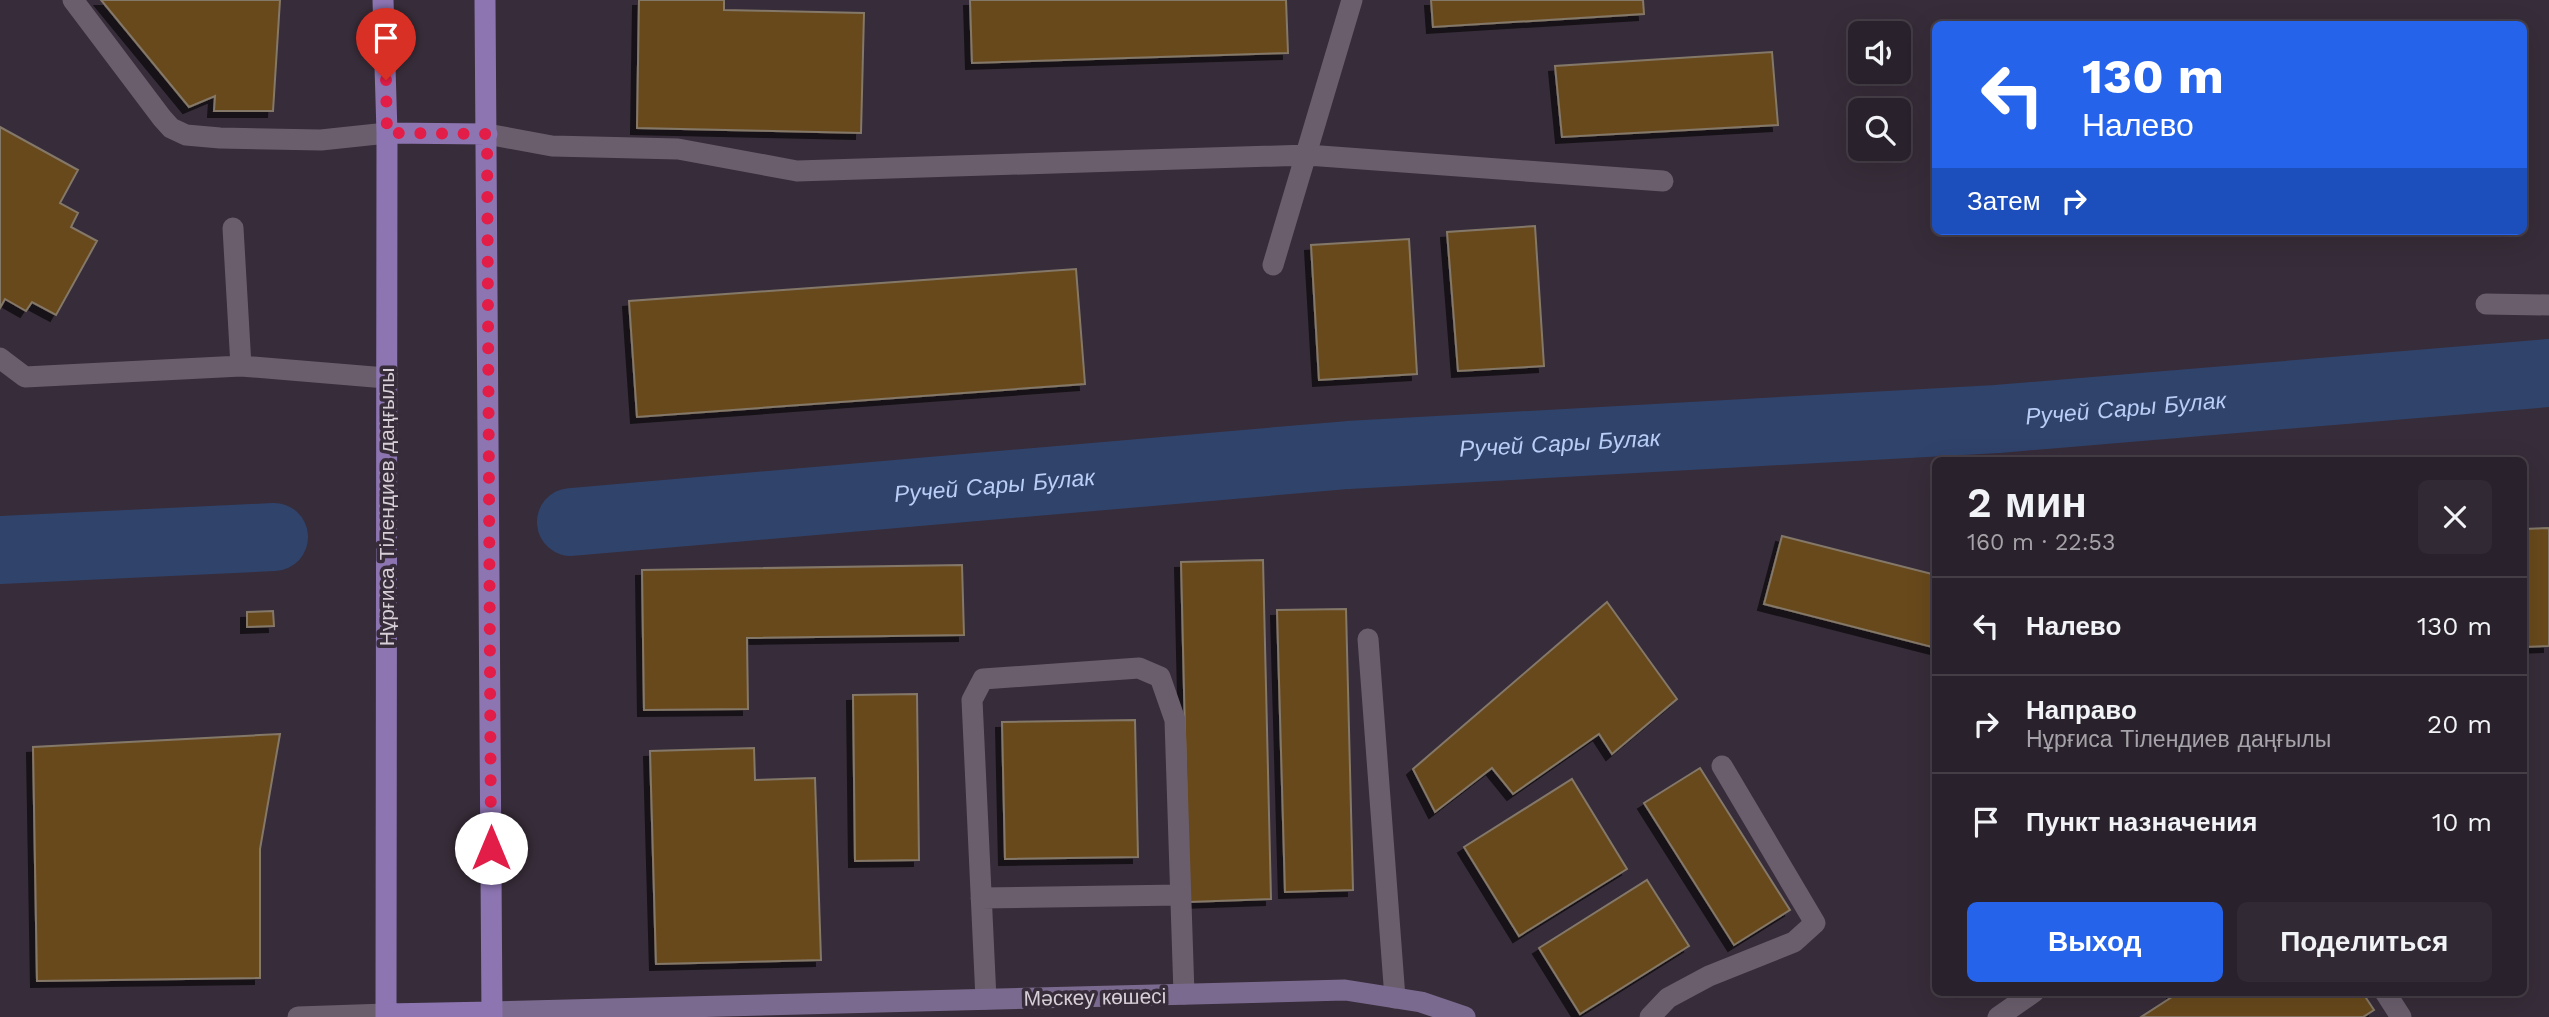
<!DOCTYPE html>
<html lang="ru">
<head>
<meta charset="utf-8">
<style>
  :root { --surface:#29212b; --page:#312933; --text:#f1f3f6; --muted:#a5a3a9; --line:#453e47; --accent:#2563eb }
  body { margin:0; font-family:"Work Sans",sans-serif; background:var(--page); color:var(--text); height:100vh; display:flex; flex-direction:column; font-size:26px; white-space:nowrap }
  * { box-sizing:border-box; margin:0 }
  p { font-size:23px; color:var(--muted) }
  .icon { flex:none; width:38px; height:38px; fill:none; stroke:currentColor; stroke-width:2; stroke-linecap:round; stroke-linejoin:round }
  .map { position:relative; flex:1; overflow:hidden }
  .panel { position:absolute; left:1932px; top:457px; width:595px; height:539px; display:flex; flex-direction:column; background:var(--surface); border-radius:10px; box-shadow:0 7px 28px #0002,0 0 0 2px var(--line) }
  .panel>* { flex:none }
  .top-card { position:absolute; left:1932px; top:21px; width:595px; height:214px; border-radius:10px; box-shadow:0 7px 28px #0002,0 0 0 2px var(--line); background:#2563eb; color:#fff; overflow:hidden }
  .controls { position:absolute; left:1848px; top:21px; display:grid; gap:14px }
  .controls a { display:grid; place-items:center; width:63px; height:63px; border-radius:10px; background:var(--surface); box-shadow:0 7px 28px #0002,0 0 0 2px var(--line); font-size:35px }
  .pin { position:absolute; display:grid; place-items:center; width:60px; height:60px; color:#fff; margin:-72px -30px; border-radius:50% 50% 50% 0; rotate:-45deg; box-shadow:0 0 7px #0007 }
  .pin .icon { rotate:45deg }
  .me { position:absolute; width:77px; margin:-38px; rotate:0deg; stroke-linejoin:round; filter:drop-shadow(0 0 5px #0008) }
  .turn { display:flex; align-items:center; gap:24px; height:147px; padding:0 35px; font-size:32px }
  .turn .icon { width:91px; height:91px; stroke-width:2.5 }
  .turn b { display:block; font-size:49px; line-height:60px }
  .then { display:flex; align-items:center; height:66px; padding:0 35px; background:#0003; gap:14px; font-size:26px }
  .round { display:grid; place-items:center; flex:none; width:74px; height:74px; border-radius:10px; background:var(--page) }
  .headline { display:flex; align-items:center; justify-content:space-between; height:119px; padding:0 35px }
  h1 { font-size:42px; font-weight:600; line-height:52px }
  .cta { display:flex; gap:14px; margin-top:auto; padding:14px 35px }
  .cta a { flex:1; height:80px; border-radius:10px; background:var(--accent); color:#fff; font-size:28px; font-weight:600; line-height:80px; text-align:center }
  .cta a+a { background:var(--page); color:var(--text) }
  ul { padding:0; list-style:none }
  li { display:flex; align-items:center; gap:21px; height:98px; padding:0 35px; border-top:2px solid var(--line) }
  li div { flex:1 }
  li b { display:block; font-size:26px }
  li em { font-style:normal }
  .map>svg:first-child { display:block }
</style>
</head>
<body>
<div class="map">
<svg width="2549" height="1017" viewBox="0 0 2549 1017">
  <defs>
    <filter id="shadow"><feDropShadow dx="-6" dy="6" stdDeviation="0" flood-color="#0009"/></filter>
  </defs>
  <rect width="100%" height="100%" fill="#372c39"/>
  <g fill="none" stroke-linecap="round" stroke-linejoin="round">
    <g stroke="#30436b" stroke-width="68">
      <path id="s1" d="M571 522 1348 455 1997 419 2549 373"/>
      <path d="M0 550 274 537"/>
    </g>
  </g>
  <path fill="#68491e" stroke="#847868" stroke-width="2" filter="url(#shadow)" d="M101 0H280L273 111H214L215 96 189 107Z
    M639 0H724V10L864 13 861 133 637 128Z
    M970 0H1286L1288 53 972 63Z
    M1431 0H1643L1644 14 1433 27Z
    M1772 52 1778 125 1562 137 1555 66Z
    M0 127 78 170 60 203 78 213 71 227 97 241 56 315 32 302 26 311 5 299 0 308Z
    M1535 226 1544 366 1458 371 1447 232Z
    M1409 239 1417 374 1319 380 1311 245Z
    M1076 269 1085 384 637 417 629 301Z
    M2549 528V646L2524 647V529Z
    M1782 536 1936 575V648L1764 604Z
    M1263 560 1271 899 1189 902 1181 562Z
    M962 565 964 635 747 638 748 709 644 710 642 570Z
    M1607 602 1677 699 1612 754 1599 734 1513 794 1492 768 1435 812 1413 769Z
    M1346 609 1353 890 1285 892 1277 610Z
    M273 611 274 626 247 627V612Z
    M917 694 919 860 855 861 853 695Z
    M1135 720 1138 857 1005 859 1002 722Z
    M280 734 260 849V978L37 981 33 747Z
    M754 748 755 780 815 778 821 960 656 964 650 751Z
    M1700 768 1790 910 1734 945 1644 803Z
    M1572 779 1627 869 1519 936 1464 847Z
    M1647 880 1689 946 1580 1014 1539 948Z
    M2173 992H2362L2374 1010 2363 1017H2141L2175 995Z"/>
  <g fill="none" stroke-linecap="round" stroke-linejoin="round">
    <path stroke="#6a5e6c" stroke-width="21" d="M73 0 162 118 171 128 186 135 220 138 321 140 387 133
      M487 134 552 146 678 149 797 171 1307 155 1663 181
      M233 228 241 366 386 378
      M1273 265 1352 0
      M0 358 25 377 241 366
      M1368 639 1395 998
      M981 898 1180 895
      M2385 992 2401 1017
      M986 999 972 700 983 679 1139 668 1160 677 1175 720 1184 994
      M298 1017 386 1014
      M1650 1017 1668 998 1709 976 1794 942 1815 923 1722 766
      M1998 1017 2034 992"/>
    <path stroke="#6a5e6c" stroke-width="21" d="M2486 304 2549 305"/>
    <path stroke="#7b6a8f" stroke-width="21" d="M492 1012 1345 990 1421 1002 1465 1017"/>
    <path stroke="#8d75b2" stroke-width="21" d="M383 0 387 133 386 1017
      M485 0 492 1017
      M387 133 487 134
      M386 1014 492 1012"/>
  </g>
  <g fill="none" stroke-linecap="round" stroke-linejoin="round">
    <path stroke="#e11d48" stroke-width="12" stroke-dasharray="0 21.6" d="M386 80 387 133 487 134 491 848"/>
  </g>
  <g text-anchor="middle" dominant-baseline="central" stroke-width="7" stroke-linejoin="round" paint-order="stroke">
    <g font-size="21" fill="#d6cfd7" stroke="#372c39">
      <text transform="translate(386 507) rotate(-90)">Нұрғиса Тілендиев даңғылы</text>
      <text transform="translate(1095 997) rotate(-1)">Мәскеу көшесі</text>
    </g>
    <g font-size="23" font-style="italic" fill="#b9cef6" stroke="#372c39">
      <text stroke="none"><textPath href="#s1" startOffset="1559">Ручей Сары Булак</textPath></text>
      <text stroke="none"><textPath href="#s1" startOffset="992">Ручей Сары Булак</textPath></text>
      <text stroke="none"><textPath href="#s1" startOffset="425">Ручей Сары Булак</textPath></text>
    </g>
  </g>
</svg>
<div class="controls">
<a><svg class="icon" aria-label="sound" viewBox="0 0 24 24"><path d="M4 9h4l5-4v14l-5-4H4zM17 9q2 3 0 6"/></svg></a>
<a><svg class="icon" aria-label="search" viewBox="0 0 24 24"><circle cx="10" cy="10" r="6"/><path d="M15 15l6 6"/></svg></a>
</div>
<div class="pin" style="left:386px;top:80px;background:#d93025"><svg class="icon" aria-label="arrive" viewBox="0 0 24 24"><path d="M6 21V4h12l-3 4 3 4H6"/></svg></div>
<svg class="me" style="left:491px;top:848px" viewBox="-20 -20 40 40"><circle r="19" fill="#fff"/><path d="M0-13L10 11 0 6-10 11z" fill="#e11d48"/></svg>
<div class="top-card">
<div class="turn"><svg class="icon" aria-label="left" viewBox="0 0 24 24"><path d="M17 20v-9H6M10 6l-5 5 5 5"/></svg><div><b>130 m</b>Налево</div></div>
<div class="then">Затем<svg class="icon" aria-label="right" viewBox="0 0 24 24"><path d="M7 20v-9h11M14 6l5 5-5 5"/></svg></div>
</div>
<section class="panel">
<div class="headline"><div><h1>2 мин</h1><p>160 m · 22:53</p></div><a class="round"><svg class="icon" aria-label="close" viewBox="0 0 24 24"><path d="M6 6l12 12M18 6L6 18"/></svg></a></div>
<ul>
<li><svg class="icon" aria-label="left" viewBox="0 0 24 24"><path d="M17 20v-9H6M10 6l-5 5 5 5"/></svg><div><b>Налево</b></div><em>130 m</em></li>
<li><svg class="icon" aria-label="right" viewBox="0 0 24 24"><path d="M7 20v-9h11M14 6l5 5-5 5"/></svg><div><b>Направо</b><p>Нұрғиса Тілендиев даңғылы</p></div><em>20 m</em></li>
<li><svg class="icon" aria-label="arrive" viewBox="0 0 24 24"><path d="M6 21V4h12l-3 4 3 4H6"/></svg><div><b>Пункт назначения</b></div><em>10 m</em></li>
</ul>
<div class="cta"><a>Выход</a><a>Поделиться</a></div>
</section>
</div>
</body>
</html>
